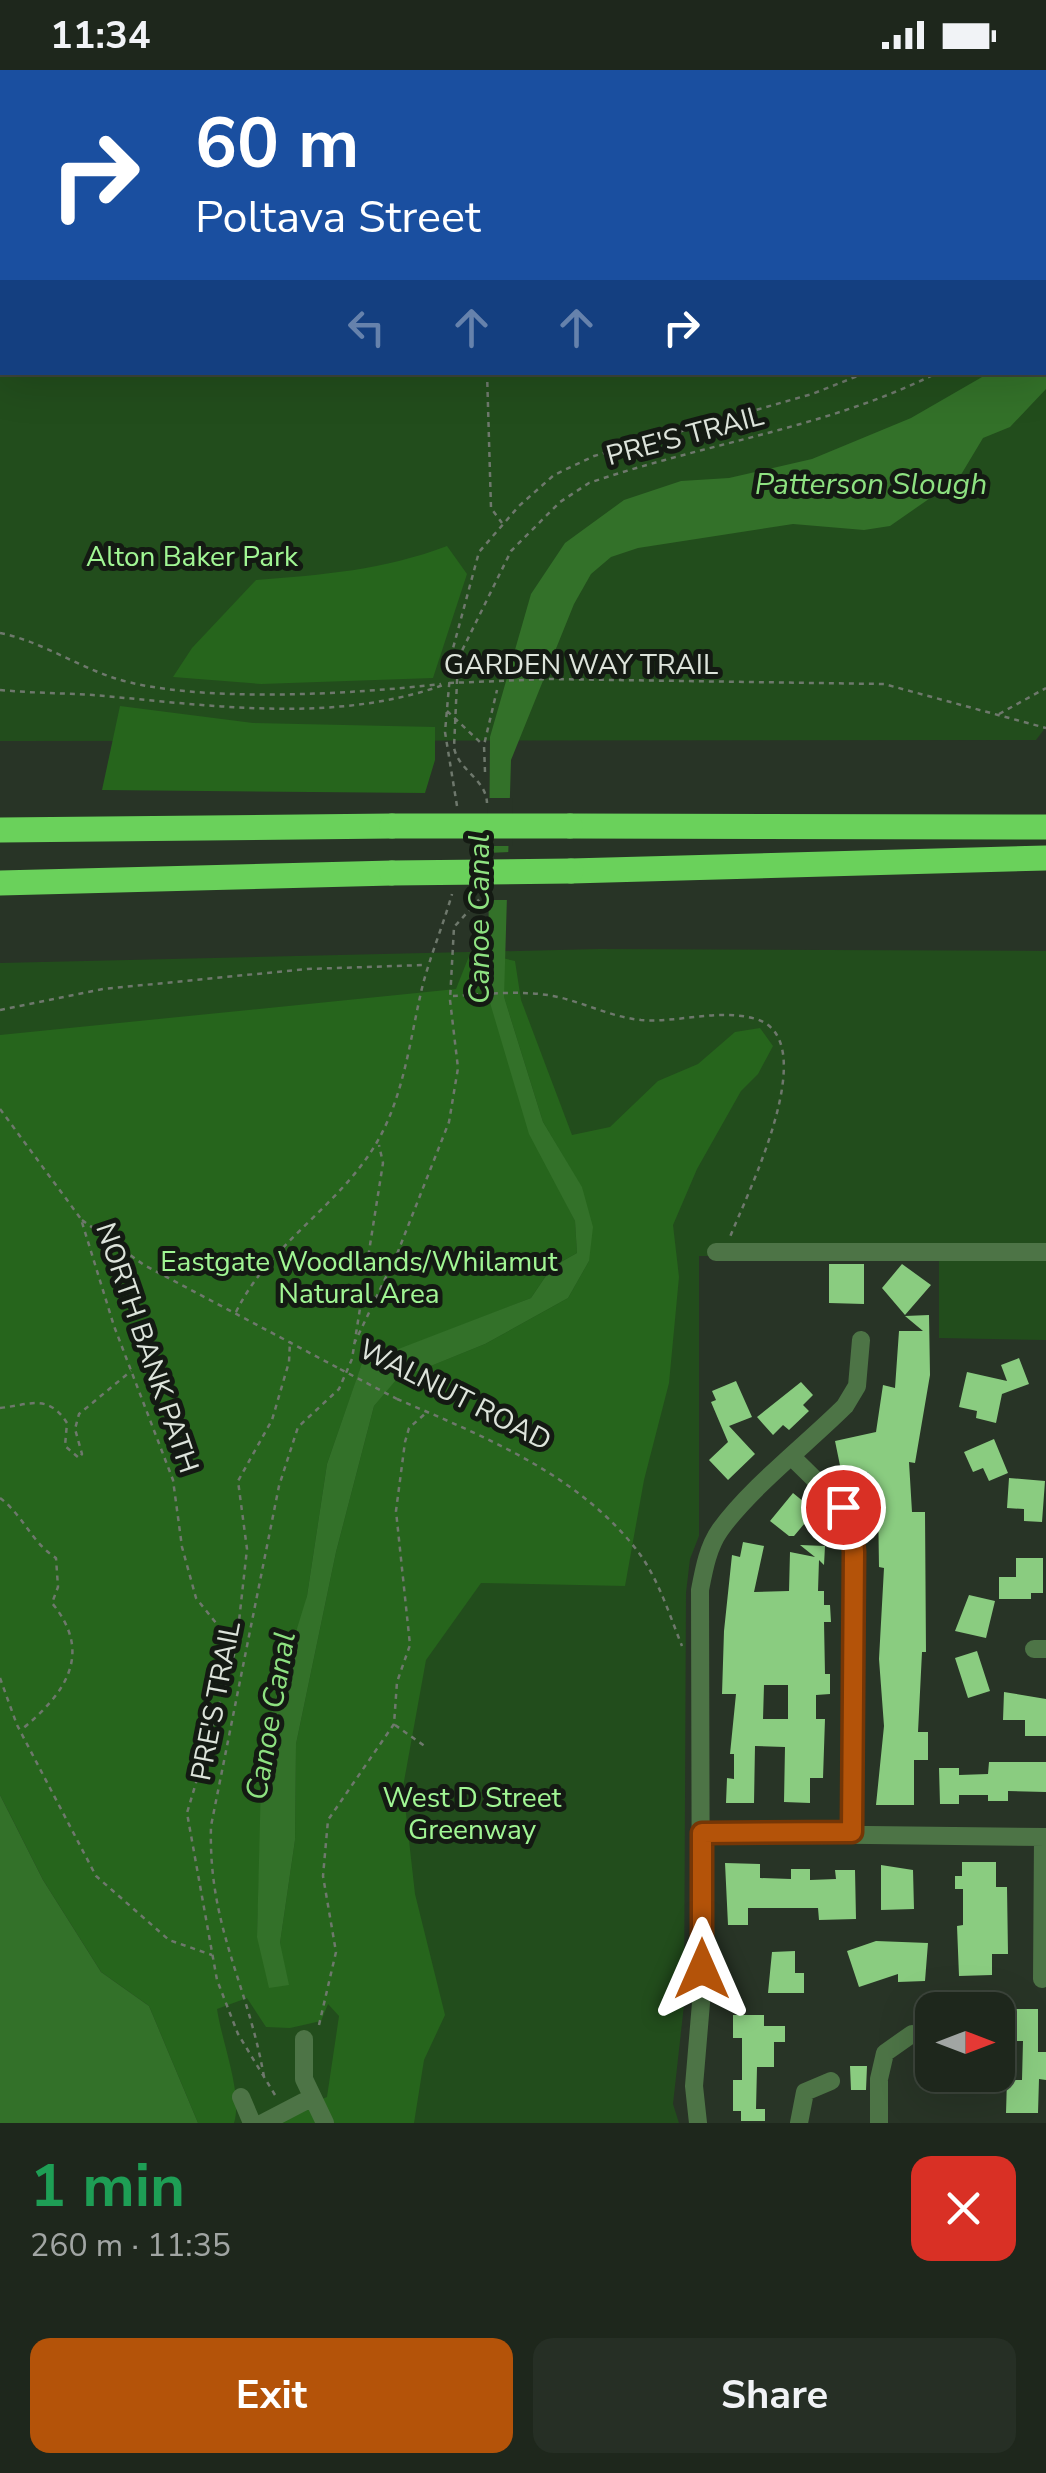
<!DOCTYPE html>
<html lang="en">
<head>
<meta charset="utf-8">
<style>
  :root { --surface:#1e271c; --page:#262f25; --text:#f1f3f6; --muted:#a1a5a3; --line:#3c443b; --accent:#b45309 }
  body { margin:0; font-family:"Nunito Sans",sans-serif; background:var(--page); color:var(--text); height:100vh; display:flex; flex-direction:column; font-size:38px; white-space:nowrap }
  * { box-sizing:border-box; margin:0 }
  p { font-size:32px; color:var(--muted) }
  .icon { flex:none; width:55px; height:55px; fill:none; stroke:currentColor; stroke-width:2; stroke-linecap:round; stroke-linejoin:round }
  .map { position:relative; height:2053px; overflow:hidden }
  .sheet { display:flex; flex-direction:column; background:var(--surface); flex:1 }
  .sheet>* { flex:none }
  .hud { position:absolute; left:0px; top:0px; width:1048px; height:305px; box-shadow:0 10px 40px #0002,0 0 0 2px var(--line); background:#1a4fa0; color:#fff; overflow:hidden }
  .needle { width:65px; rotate:90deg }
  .buttons { position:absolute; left:915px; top:1922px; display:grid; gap:20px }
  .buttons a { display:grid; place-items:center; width:100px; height:100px; border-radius:20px; background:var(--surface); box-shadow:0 10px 40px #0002,0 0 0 2px var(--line); font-size:50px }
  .pin { position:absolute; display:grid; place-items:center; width:85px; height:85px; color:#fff; margin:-42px; border:5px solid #fff; border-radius:50%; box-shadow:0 2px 10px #0007 }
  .me { position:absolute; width:110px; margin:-55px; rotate:0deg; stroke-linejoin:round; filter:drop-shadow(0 0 8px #0008) }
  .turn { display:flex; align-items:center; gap:35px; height:210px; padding:0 30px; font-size:45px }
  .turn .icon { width:130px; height:130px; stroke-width:2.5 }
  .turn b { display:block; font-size:70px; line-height:85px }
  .lanes { display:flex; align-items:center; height:95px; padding:0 30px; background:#0003; justify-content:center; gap:50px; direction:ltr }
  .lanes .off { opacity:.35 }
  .round { display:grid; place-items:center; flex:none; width:105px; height:105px; border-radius:20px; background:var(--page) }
  .head { display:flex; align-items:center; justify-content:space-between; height:170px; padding:0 30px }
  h1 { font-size:60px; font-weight:700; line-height:75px; color:#1e9e55 }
  .action { display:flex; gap:20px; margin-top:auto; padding:20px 30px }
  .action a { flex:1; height:115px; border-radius:20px; background:var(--accent); color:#fff; font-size:40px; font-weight:700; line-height:115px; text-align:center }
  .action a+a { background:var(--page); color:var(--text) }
  .status { display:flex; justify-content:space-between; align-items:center; height:70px; padding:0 50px; background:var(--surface); direction:ltr }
  .status svg { height:28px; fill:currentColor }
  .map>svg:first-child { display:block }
</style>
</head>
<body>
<div class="status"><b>11:34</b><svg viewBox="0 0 49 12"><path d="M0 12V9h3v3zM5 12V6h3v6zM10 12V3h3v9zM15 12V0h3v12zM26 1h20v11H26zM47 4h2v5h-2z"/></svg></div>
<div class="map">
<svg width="1046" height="2053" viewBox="0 0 1046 2053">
  <rect width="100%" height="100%" fill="#283426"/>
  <path fill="#224d1c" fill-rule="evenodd" d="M0 0H1046V657L1036 670 0 671ZM2 2H1045V302H2Z
    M599 879 1046 881V1270L939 1268V1188L699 1186V1466L690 1489 686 1523 684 1935 673 2034 679 2053H198L149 1936 0 1725V893Z"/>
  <path fill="#26651c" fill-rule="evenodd" d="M447 476 467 504 433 608 261 614 173 607 192 578 256 510C322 505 384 500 447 476Z
    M120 636 253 653 435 657V690L425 723 102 720Z
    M471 881 515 891 521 930 572 1065 610 1057 658 1011 698 994 735 962 760 958 773 976 758 1004 741 1021 697 1099 673 1155 679 1207 669 1313 644 1410 625 1516 481 1513 426 1590 403 1717 415 1824 445 1945 424 1990 414 2053H280L288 2043 327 2027 339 1946 328 1934 321 1951 290 1958 266 1957 247 1928 217 1939C222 1973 243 2024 234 2053H198L149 1936 101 1902 43 1810 0 1725V965L456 919ZM504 927 543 1052 582 1118 589 1191 568 1228 485 1274 395 1310 374 1336 336 1482 296 1674 295 1770 280 1873 257 1866 261 1747 307 1526 327 1394 362 1294 531 1228 552 1197 577 1183 575 1151 560 1121Z"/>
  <path fill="#337129" d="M1046 255V319L1010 357 983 368 959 408 890 456 864 460 793 454 638 478 611 487 591 504 574 534 511 690 504 927 543 1052 582 1117 593 1157 589 1191 568 1228 485 1274 396 1310 374 1336 336 1482 296 1674 295 1770 280 1873 289 1915 269 1918 257 1867 262 1673 307 1526 327 1394 362 1293 531 1228 552 1197 577 1183 575 1151 529 1064 488 926 490 667 531 524 565 473 624 430 681 411 729 408 812 389 911 348 989 303 1045 302Z
    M0 1725 43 1810 101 1902 149 1936 198 2053H0Z"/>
  <path fill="#283426" d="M488 728H512L513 776H487Z
    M513 782V830H486L487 783Z"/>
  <path fill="#8acc80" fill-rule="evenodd" d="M829 1194H864V1234L829 1233Z
    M902 1194 931 1215 905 1245 882 1218Z
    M929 1245 930 1305 915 1393 909 1392 912 1442H925L926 1582H922L918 1662H928V1690H914V1735H876L884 1656 879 1589 884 1498 879 1497 878 1431H870L868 1402 843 1410 835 1371 876 1362 883 1315 895 1318 899 1261H923L905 1246Z
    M1019 1288 1029 1314 1002 1324 996 1353 976 1348 977 1341 959 1337 967 1302 1007 1311 1001 1295Z
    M736 1311 752 1347 729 1356 755 1384 728 1410 709 1390 728 1372 711 1332 716 1330 712 1321Z
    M801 1312 813 1325 803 1335 809 1341 789 1360 783 1355 773 1365 757 1347Z
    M994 1369 1008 1403 989 1411 983 1398 973 1402 964 1382Z
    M1009 1408 1045 1411 1042 1452 1024 1451V1439L1007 1438Z
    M793 1423 815 1441 794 1466H789L770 1451Z
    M743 1472 764 1476 754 1522 789 1521 790 1482 815 1487 800 1475 825 1476 824 1495 819 1490 818 1521H824V1535H830L831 1552H824L825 1604H830V1624L816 1625V1649H825L823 1708H810V1733L784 1732 785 1677 755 1676 754 1733H726L727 1708 734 1709V1684H730L736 1624H722L724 1561 732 1485 740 1487ZM764 1615H788V1649H763Z
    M1016 1488H1043V1523H1031V1529H999V1507H1016Z
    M969 1525 995 1531 986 1568 955 1561Z
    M977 1581 990 1621 968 1628 955 1588Z
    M1004 1622 1046 1629V1666H1025V1650H1003Z
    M989 1692H1046V1722L1008 1721V1731H988V1725H959V1734H940L939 1698H959V1705L988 1704Z
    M962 1792H996V1817H1007L1008 1884H992V1905L959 1906 957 1856 963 1855V1819H955V1806H962Z
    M725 1793 760 1794V1808L791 1809V1799H810V1810L836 1809 835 1800H855L856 1849 819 1850 818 1838H748V1855H728Z
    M881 1795 913 1800 914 1839 881 1840Z
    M876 1871 928 1873 925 1911 898 1912V1904L859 1917 847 1881Z
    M795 1881V1903H804V1923H768L772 1882Z
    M1006 1939H1038V1982H1046V2010L1039 2009 1038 2043H1006L1007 2010H1022L1023 1971H1006Z
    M733 1945H764V1956H785V1972H774V1997H757L756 2039H765V2051H741V2041H733V2010H742V1968H733Z
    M850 1996H867L866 2020H851Z"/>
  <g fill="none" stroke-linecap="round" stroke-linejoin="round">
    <path stroke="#6e786c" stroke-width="2.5" stroke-dasharray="5 5" stroke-linecap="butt" d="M7 2 8 0
      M570 2 571 0
      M0 22 2 15
      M1045 189 1046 188
      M1045 221 1046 220
      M487 302 491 438 502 453
      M0 563C40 571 75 595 114 608 195 634 355 624 441 614
      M458 589 454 678C459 701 486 709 487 733
      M449 607 511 481 560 432 589 413C705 373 828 358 939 302
      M449 613 548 609 884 614 1046 658
      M0 620C31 623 62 623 93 625 209 635 334 655 446 614
      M447 641 481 673
      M999 644 1046 618
      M485 702 484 675 497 620
      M457 736 445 662 452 582 479 482 519 436 554 405 594 386 812 324 868 302
      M453 926C484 924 522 920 553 926 584 932 610 947 641 950 679 953 719 938 756 949 825 970 746 1126 730 1167
      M0 940 103 919 307 899 425 895
      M0 1039 81 1149 114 1256 173 1410 182 1477 196 1528 236 1578
      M82 1150 144 1195 340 1299
      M236 1242C269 1174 340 1136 377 1072 404 1026 410 969 422 918 430 886 443 856 452 824
      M354 1274 397 1184 449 1052 458 998 450 930 454 857 487 821
      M397 1329C483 1366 576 1403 636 1479 658 1507 669 1544 682 1576
      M0 1338C29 1335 48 1323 67 1353L65 1376 79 1388 82 1384 75 1359 79 1344 131 1301
      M0 1428C23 1445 31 1472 56 1488L58 1517 52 1533C94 1584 65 1624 21 1660
      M0 1608 17 1655 96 1806 169 1870 212 1885
      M395 1655 426 1677
      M319 1955 336 1882 323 1806 328 1750 394 1654 397 1612 410 1575 396 1441 405 1372 409 1358 427 1342
      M264 2007C248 1914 208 1857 211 1756L279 1416 298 1357 339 1319 352 1289 383 1093 379 1075
      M275 2025 238 1964 217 1910 187 1743 236 1578 247 1479 238 1411 272 1350 289 1292 290 1271"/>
    <path stroke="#4d7446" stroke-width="18" d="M716 1182H1046
      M793 1388 843 1437 852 1458V1762
      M1034 1579H1046
      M702 1763 1046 1767
      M1042 1909 1043 1767
      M304 1969V2009L325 2053
      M241 2027 252 2053
      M263 2053 311 2028
      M698 2053 694 2016 701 1933 700 1520C704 1499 708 1477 720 1460 750 1418 808 1373 845 1336L857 1316 861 1270
      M799 2053 805 2022 831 2011
      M879 2053V2009L885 1983 912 1964"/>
    <path stroke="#6ad15b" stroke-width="25" d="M570 756 1046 757
      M0 760 392 756
      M571 801 1046 788
      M0 813 392 803"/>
    <path stroke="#6e786c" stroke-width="2.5" stroke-dasharray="5 5" stroke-linecap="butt" d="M340 1299 397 1329"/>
    <path stroke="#6ad15b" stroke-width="25" d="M392 756H570
      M392 803 571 801"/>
  </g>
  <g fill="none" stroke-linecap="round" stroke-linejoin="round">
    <g stroke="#753606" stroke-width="25">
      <path id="route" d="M702 1899V1763L852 1762 854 1482 852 1458 843 1437"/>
    </g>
    <use href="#route" stroke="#b45309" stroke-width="18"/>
  </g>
  <g text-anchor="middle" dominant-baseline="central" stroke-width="10" stroke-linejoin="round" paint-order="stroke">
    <g font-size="28" fill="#dde4db" stroke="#141a13">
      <text transform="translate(685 366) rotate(-15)">PRE'S TRAIL</text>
      <text x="581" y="595">GARDEN WAY TRAIL</text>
      <text transform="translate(147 1278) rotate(71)">NORTH BANK PATH</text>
      <text transform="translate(455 1325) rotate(27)">WALNUT ROAD</text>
      <text transform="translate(216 1631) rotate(-79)">PRE'S TRAIL</text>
    </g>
    <g font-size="28" fill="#a1f694" stroke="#141a13">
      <text x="192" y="487">Alton Baker Park</text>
      <text x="359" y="1192">Eastgate Woodlands/Whilamut<tspan x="359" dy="32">Natural Area</tspan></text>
      <text x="472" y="1728">West D Street<tspan x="472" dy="32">Greenway</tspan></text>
    </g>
    <g font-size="30" font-style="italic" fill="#8ee281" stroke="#141a13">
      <text x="871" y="414">Patterson Slough</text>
      <text transform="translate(479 849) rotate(-90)">Canoe Canal</text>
      <text transform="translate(271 1646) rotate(-80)">Canoe Canal</text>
    </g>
  </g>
</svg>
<div class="buttons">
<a><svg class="needle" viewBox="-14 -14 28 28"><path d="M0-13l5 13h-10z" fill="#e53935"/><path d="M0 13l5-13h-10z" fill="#a1a5a3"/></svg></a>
</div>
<div class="pin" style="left:843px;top:1437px;background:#d93025"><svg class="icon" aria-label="arrive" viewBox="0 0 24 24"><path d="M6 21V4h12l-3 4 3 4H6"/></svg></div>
<svg class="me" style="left:702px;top:1899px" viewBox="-20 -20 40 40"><path d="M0-17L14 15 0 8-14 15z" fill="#b45309" stroke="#fff" stroke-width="4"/></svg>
<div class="hud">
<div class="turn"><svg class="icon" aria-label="right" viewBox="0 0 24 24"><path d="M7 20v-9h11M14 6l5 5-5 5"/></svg><div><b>60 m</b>Poltava Street</div></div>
<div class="lanes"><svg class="icon off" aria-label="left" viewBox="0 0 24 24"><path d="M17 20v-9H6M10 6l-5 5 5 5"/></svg><svg class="icon off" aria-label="ahead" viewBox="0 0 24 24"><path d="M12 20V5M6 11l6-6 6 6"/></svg><svg class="icon off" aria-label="ahead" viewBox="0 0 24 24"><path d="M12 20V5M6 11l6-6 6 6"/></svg><svg class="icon" aria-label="right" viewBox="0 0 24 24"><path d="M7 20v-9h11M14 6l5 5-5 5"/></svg></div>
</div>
</div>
<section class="sheet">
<div class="head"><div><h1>1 min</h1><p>260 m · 11:35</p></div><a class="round" style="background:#d93025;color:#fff"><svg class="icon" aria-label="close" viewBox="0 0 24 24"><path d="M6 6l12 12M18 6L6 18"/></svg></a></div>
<div class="action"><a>Exit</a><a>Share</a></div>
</section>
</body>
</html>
